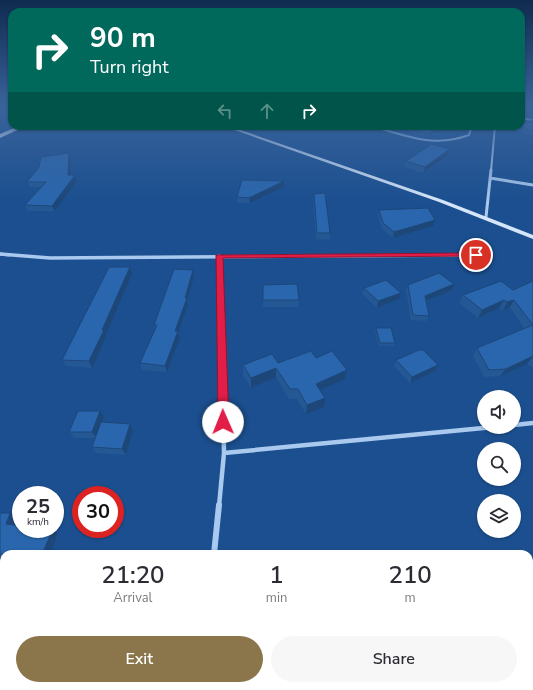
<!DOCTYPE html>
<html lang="en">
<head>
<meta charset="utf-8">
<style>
  :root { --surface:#fff; --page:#f7f7f7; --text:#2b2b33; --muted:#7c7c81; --accent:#8a764a }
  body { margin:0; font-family:"Nunito Sans",sans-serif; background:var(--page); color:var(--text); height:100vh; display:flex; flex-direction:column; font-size:15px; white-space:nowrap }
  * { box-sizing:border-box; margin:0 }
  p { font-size:13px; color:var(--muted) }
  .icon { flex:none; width:22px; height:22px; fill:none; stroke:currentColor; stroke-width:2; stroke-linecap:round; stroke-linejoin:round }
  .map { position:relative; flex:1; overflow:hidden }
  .side { position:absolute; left:0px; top:550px; width:533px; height:140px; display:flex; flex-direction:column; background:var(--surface); border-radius:12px 12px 0 0; box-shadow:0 1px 3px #0004 }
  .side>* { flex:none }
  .top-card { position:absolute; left:8px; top:8px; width:517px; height:122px; border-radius:12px; box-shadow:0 1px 3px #0004; background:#00695c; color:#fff; overflow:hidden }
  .fabs { position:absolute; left:477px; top:390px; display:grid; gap:8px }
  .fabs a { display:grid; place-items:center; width:44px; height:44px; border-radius:50%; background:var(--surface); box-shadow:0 1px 3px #0004; font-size:20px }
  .speed { position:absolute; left:12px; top:486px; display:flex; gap:8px; font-size:20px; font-weight:700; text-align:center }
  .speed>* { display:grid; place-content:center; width:52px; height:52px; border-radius:50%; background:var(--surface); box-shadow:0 1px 3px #0004; line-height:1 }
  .speed small { font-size:10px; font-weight:400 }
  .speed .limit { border:6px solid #d22; background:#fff; color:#111 }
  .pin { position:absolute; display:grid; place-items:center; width:34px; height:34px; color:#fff; margin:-17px; border:2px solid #fff; border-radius:50%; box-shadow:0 1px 4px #0007 }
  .me { position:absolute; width:44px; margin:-22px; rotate:359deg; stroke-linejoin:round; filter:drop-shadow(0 0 3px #0008) }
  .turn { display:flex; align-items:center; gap:14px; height:84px; padding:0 16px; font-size:18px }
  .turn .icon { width:52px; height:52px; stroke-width:2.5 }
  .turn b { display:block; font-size:28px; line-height:34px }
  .lanes { display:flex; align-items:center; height:38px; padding:0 16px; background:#0003; justify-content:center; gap:20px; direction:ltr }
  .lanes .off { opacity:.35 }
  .eta { display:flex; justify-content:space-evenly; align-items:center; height:68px; text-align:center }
  .eta b { font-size:24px; font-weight:600; line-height:28px }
  .action { display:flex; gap:8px; margin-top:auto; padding:8px 16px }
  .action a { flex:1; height:46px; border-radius:24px; background:var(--accent); color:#fff; font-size:16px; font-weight:600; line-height:46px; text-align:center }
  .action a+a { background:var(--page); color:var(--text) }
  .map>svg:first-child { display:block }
</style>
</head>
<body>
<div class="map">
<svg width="533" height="690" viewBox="0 0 533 690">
  <rect width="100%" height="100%" fill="#1b4f8f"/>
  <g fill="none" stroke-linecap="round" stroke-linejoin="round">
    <path stroke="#a9c9ee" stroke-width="2" d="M521 118 533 120
      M372 126C406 136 434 148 469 135L472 126
      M491 171 495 126"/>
    <path stroke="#a9c9ee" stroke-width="3" d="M490 178 533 185
      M486 217 491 170
      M0 254 9 255"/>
    <path stroke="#a9c9ee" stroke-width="3.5" d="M0 254 50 258 476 255
      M219 256 222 364"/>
    <path stroke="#a9c9ee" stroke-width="4.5" d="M514 425 533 423
      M224 453 494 427
      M219 506 224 453 222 363"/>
    <path stroke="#a9c9ee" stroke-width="6" d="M214 554 219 505
      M0 619H4
      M197 690 198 686"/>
    <path fill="#d6e6fa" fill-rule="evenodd" d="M223 126H229L443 200 533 235V239L439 202Z"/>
    <path fill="#f0f6ff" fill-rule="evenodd" d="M19 126H26L0 138V134Z"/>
  </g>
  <path fill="#245895" d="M526 106H533V137L515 129 517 126H521L531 122 533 118 530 117Z
    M280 126H312L299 132Z
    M399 126H443L428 136 399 128Z
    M448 155 423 173 405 167 406 161Z
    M71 158 70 175H75L77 181 55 211H28L25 205 41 187H30L27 182Z
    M284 181V187L250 203H237V197Z
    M314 194 330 233V240L316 239 313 201Z
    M379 210 433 226 393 238 382 229 378 215Z
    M130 267 132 274 106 335V337L92 368 66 366 62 360Z
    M194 277 187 301 188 305 178 333 180 338 167 372 142 370 140 363 155 330 154 325Z
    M533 281V368L527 364 500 376 484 377 473 356 477 348 524 328 510 307 503 310 499 308 478 318 459 303 463 295 513 290Z
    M454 284 452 290 426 301 429 316 427 321 411 320 406 290 408 285Z
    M263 285 299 300 298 307H263Z
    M364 288 401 293 399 299 377 308 362 294Z
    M376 328 395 343 394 346H379L375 332Z
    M316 358 347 370 345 379 320 390 324 407 306 414 297 399H289L276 377 251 388 243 375V365L278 363Z
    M396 360 435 371 410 383 394 366Z
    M104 417 102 422 130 424 133 430 126 455 96 453 92 447 95 438H74L69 432Z
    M0 513H10L17 518 14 525 53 529 58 534 50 554H4V558H0Z
    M400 686H495L497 690H401Z"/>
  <path fill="#1d4779" d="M306 126H312L299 132V129Z
    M440 126H443L428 136 429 134Z
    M450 149 448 155 423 173 425 167Z
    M69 153 71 158 70 180 68 175Z
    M75 175 77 181 55 211 52 206Z
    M284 181V187L250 203 249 198Z
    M435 220 433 226 393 238 394 232Z
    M130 267 132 274 106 335V337L92 368 89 361 102 330Z
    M193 270 194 277 187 301 188 305 178 333 180 338 167 372 165 366Z
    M454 284 452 290 423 302 425 296Z
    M401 293 399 299 377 308 378 301Z
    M504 300 499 308 478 318 482 310Z
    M514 300 510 307 503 310 507 302Z
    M533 356 527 364 500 376 506 369Z
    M438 365 435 371 410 383 412 377Z
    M276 368V377L251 388V378Z
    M347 370 345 379 314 393 316 384Z
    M325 398 324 407 306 414 307 405Z
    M100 411 104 417 96 438 92 432Z
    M130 424 133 430 126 455 122 449Z
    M10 513 17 518 12 529 6 524Z
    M53 529 58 534 50 554H42Z"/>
  <path fill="#2a66ad" stroke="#1d4779" d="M529 106H533V113L532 112Z
    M533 121V132L521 126V124Z
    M289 126H306L299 129Z
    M400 126H440L429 134Z
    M432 144 450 149 425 167 406 161Z
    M69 153 68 175H75L52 206 25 205 46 182H27L39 167 41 157Z
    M242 180 284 181 249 198 237 197Z
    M325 193 330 233H317L314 194Z
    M428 208 435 220 394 232 383 223 379 210Z
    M109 267H130L102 330H104L89 361 62 360Z
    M174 269 193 270 185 298H187L175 331H178L165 366 140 363 157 325H154Z
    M439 273 454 284 425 296 429 316 413 315 408 285Z
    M386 280 401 293 378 301 364 288Z
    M501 281 513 290 533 281V356L506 369 489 370 477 348 533 325 514 300 507 302 504 300 482 310 463 295Z
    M297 284 299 300H263V285Z
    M376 328H391L395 343H380Z
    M419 350H423L438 365 412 377 396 360Z
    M311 351 316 358 332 351 347 370 316 384 325 398 307 405 298 389H290L276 368 251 378 243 365 272 354 278 363Z
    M78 411H100L92 432H69Z
    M101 422 130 424 122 449 92 447Z
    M0 513H10L6 524 21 526V529H53L42 554H0Z
    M406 686H495L497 690H407Z"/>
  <linearGradient id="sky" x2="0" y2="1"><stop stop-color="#0f2b4f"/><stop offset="0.52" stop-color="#39639b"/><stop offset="1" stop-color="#39639b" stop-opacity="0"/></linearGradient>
  <rect width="533" height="202" fill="url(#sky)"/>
  <path fill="#e11d48" stroke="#92132f" d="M476 253 480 255 478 256 223 258 229 422 227 426 223 427 220 426 218 422 216 255Z"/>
</svg>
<div class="fabs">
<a><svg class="icon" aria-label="sound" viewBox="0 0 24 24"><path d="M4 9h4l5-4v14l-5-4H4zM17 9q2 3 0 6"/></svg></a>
<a><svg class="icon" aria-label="search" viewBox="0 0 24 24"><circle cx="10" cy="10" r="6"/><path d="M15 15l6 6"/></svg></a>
<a><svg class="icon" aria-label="layers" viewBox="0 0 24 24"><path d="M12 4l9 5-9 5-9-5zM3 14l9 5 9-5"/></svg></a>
</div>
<div class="speed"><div>25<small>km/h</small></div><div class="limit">30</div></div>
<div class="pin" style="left:476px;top:255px;background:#d93025"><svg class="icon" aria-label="arrive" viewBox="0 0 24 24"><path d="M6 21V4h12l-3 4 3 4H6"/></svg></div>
<svg class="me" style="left:223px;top:422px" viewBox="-20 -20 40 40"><circle r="19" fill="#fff"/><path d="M0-13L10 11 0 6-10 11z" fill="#e11d48"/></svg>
<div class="top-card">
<div class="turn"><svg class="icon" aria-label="right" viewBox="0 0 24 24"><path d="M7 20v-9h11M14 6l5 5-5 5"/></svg><div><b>90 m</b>Turn right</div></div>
<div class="lanes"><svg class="icon off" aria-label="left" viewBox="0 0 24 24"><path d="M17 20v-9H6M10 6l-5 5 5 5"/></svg><svg class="icon off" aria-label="ahead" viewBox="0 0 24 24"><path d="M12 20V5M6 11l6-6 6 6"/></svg><svg class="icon" aria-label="right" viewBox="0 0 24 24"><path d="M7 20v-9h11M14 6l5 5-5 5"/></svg></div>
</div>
<section class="side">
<div class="eta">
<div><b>21:20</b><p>Arrival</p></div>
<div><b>1</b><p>min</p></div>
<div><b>210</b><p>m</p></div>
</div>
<div class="action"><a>Exit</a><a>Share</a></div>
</section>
</div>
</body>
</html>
